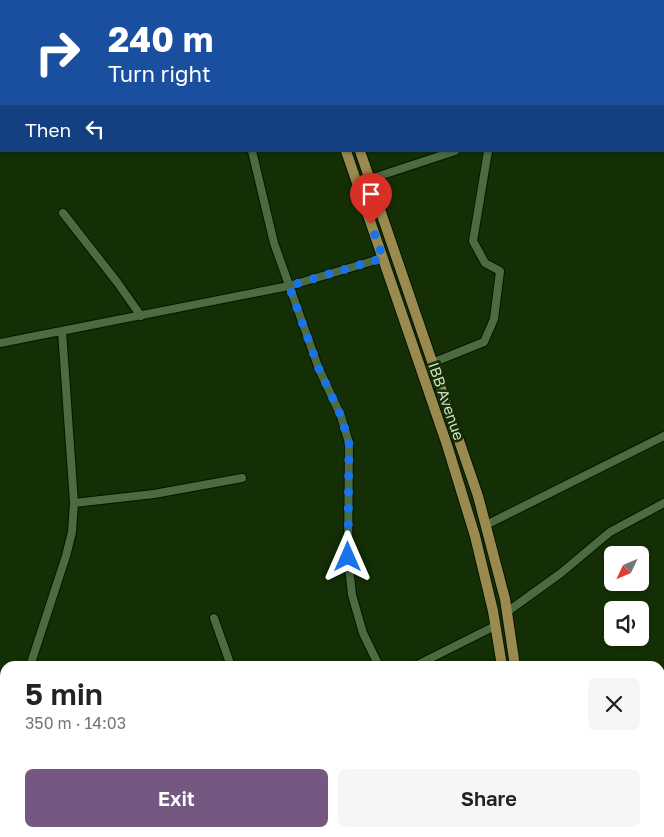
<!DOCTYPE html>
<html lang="en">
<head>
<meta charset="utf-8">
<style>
  :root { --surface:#fff; --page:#f6f6f6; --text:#222; --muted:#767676; --accent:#755881 }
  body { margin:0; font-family:"Golos Text",sans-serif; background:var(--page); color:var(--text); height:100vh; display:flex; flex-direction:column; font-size:19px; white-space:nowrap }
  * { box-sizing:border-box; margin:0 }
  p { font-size:16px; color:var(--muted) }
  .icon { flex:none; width:28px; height:28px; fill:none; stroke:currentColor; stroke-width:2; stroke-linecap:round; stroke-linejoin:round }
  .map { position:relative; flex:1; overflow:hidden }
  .sheet { position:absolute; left:0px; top:661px; width:665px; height:176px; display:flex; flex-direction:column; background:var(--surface); border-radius:15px 15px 0 0; box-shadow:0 1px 4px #0004 }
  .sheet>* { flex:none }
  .top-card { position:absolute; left:0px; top:0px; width:665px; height:152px; box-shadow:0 1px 4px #0004; background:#1a4fa0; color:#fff; overflow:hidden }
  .needle { width:32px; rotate:226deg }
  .tools { position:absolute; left:604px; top:546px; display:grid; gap:10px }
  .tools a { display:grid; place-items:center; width:45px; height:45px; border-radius:8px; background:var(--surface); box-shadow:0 1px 4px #0004; font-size:25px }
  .pin { position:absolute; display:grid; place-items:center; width:42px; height:42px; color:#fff; margin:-51px -21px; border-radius:50% 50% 50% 0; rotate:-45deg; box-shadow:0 0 5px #0007 }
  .pin .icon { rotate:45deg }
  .me { position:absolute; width:55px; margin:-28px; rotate:0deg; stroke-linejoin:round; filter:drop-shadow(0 0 4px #0008) }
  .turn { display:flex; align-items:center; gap:18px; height:105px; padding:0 25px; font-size:22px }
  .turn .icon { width:65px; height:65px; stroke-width:2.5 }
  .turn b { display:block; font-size:35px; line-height:42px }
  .then { display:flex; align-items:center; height:48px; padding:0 25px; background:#0003; gap:10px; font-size:19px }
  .round { display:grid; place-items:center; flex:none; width:52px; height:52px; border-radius:8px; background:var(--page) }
  .head { display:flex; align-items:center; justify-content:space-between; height:85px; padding:0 25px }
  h1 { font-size:30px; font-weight:600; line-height:38px }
  .primary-button { display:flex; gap:10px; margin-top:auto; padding:10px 25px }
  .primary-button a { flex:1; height:58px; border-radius:8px; background:var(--accent); color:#fff; font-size:20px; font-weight:600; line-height:58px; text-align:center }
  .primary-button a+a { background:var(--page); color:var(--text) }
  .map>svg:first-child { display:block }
</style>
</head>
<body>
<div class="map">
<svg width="664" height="837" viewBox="0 0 664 837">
  <rect width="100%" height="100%" fill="#142f05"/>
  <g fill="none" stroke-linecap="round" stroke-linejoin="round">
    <g stroke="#031500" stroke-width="10">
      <path id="minor" d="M181 0 182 1
        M239 1 241 0
        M252 151 274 243 319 369 341 416 349 443 348 557 352 595 363 633 379 666
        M370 179 455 151
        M63 213 117 282 141 316
        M0 343 289 286 383 258
        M432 363 484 342 494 319 500 271 485 263 473 241 488 151
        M74 503 154 494 242 478
        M486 525 664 436
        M507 612 561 573 610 532 664 503
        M214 618 231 666
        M30 666 66 556 72 532 74 503 62 331
        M415 666 495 626
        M660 706 664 702
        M0 734 5 724
        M473 832 475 837
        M584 832 612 837
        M148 837 151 832
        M490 837 516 834"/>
    </g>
    <g stroke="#031500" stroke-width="12">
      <path id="major" d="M296 0V1
        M308 0V1
        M346 151 447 445 475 536 493 611 502 666
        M360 151 478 496 505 599 515 666
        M516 837V832
        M528 837V832"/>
    </g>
    <use href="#minor" stroke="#4d6b40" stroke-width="8"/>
    <use href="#major" stroke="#9a8a4f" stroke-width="10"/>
  </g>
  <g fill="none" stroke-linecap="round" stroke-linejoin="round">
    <path stroke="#1a73e8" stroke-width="9" stroke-dasharray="0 16.2" d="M348 557 349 443 341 416 319 369 289 286 383 258 371 224"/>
  </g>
  <g text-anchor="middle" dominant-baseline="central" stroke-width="5" stroke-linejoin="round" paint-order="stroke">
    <g font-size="15" fill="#cddec6" stroke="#142f05">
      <text transform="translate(447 401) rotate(71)">IBB Avenue</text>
    </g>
  </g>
</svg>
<div class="tools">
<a><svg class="needle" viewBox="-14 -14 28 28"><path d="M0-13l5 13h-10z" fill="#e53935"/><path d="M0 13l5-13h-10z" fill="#767676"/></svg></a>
<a><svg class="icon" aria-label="sound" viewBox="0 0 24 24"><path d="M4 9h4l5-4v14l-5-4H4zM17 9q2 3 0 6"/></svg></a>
</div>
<div class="pin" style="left:371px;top:224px;background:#d93025"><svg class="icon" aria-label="arrive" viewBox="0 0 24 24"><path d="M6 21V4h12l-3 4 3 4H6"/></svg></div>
<svg class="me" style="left:348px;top:557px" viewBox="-20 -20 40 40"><path d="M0-17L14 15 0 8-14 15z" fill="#1a73e8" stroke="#fff" stroke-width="4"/></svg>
<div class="top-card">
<div class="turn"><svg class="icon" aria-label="right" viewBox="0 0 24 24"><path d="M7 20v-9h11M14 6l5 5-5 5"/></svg><div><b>240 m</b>Turn right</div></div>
<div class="then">Then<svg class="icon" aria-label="left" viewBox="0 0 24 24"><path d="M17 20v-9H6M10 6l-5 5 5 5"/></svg></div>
</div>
<section class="sheet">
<div class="head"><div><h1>5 min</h1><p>350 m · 14:03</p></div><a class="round"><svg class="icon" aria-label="close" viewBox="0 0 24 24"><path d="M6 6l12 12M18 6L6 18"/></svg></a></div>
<div class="primary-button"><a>Exit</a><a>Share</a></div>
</section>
</div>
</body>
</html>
